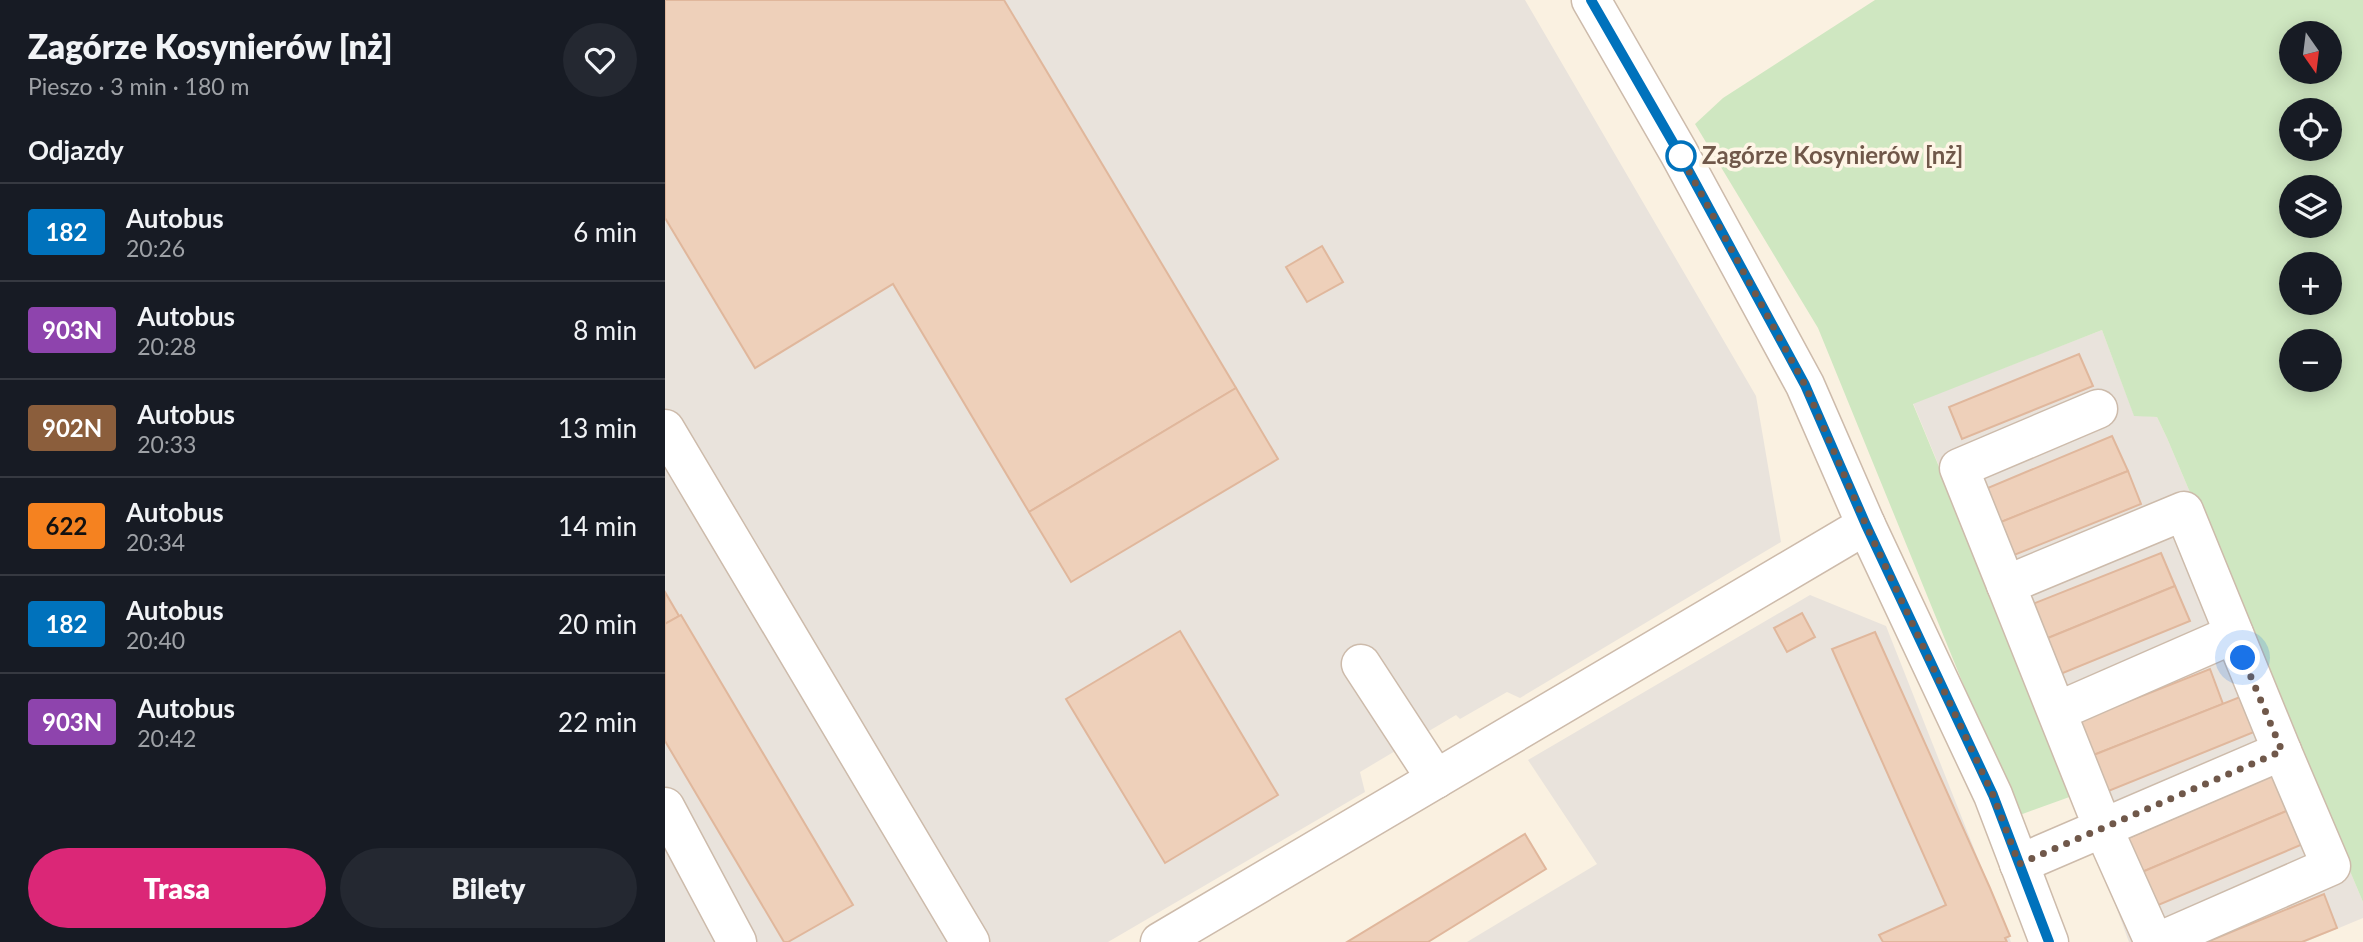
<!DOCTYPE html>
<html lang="pl">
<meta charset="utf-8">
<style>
:root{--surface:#171b24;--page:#242831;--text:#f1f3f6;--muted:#9ea1a6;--line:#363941;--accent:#db2777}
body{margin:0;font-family:Lato,sans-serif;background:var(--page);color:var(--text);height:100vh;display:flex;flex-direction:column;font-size:26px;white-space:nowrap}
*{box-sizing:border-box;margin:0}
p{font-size:23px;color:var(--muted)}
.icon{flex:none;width:38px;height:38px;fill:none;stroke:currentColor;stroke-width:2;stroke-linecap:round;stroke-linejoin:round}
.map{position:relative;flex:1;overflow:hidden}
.side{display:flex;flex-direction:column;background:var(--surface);width:665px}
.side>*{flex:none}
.badge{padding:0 14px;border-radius:5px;font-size:24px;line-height:46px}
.needle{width:46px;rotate:166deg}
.tools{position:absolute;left:1614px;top:21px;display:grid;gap:14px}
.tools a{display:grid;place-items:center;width:63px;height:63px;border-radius:50%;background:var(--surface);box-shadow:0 4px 18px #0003;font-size:35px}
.you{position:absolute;width:35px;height:35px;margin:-18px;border:5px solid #fff;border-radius:50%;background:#1a73e8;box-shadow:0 0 0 10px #1a73e833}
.map>.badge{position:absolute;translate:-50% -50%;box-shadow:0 0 0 4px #fff}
h2{padding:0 28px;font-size:26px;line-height:63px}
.round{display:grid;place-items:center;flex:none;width:74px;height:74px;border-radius:37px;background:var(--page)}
.overview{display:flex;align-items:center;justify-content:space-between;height:119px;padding:0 28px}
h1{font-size:33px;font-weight:800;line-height:52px}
.action{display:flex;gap:14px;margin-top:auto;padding:14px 28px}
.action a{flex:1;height:80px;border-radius:42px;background:var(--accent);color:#fff;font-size:28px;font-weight:800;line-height:80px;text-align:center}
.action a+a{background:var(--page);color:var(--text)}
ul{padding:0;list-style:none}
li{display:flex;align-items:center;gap:21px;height:98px;padding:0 28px;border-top:2px solid var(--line)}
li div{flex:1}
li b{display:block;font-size:26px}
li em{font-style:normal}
li .badge{min-width:77px;font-weight:700;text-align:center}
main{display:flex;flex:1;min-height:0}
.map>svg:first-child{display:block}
.industrial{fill:#e9e3dc}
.green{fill:#cfe7c1;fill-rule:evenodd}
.building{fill:#eed0ba;stroke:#e0b79c;stroke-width:2}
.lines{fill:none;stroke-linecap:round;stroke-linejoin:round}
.minor-casing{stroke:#cdbbab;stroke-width:41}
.minor{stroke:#fff;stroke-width:38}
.line-casing{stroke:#fff;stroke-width:16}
.line{stroke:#0072bc;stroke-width:10}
.walk{stroke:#70584a;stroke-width:7;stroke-dasharray:0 12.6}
.stop-dot{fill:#fff;stroke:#0072bc;stroke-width:3.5}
.labels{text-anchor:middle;stroke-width:7;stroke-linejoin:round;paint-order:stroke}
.stop-label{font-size:24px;font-weight:bold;fill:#70584a;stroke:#fef5e6;text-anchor:start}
</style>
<main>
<section class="side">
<div class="overview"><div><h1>Zagórze Kosynierów [nż]</h1><p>Pieszo · 3 min · 180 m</p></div><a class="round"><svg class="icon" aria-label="heart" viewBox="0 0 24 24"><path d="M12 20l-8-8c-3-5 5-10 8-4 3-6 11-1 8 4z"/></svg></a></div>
<h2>Odjazdy</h2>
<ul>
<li><span class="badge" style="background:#0072bc;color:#fff">182</span><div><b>Autobus</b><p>20:26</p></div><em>6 min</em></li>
<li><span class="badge" style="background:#8e44ad;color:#fff">903N</span><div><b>Autobus</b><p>20:28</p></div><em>8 min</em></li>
<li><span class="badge" style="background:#8b5e3c;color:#fff">902N</span><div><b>Autobus</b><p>20:33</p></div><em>13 min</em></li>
<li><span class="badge" style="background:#f58220;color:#111">622</span><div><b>Autobus</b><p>20:34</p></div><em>14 min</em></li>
<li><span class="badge" style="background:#0072bc;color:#fff">182</span><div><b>Autobus</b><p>20:40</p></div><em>20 min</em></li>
<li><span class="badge" style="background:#8e44ad;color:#fff">903N</span><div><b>Autobus</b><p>20:42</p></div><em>22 min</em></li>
</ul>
<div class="action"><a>Trasa</a><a>Bilety</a></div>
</section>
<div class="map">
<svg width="1698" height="942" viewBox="0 0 1698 942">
<rect width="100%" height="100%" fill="#faf1e1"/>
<!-- industrial -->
<g class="industrial">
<path d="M0,0h860l231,396 25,146 -261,156 -13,-6 -47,27 -4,-4 -44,26 -52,31 5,20 -257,150h-443z"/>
<path d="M1437,330l32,85 23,2 10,21 196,464v16l-58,24h-176l-54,-147 -162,-392z"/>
<path d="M1145,595l76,31 125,316h-544l130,-78 -69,-104z"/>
</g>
<!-- green -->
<path class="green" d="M1210,0h488v902l-196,-464 -10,-21 -23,-1 -32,-86 -189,74 162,391 -58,21 -199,-488 -123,-204 28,-26zM1626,33h38v39h-38zM1626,110h38v39h-38zM1626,187h38v39h-38zM1626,264h38v39h-38zM1626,341h38v39h-38z"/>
<!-- building -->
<g class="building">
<path d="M0,0h339l232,388 -207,124 -136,-228 -138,84 -90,-150z"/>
<path d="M657,246l21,36 -36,20 -21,-35z"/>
<path d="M1414,354l14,32 -131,53 -13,-32z"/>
<path d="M571,388l42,71 -207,123 -42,-70z"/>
<path d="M1447,436l16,35 -132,53 -13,-34z"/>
<path d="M1463,471l13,33 -132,53 -13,-33z"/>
<path d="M1496,553l14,33 -132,54 -13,-35z"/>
<path d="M1510,586l15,35 -132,54 -15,-35z"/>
<path d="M0,592l14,24 -14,8z"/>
<path d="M1137,613l13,24 -28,15 -13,-24z"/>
<path d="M16,615l172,290 -65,37h-4l-119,-201v-117z"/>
<path d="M515,631l98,164 -113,68 -99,-164z"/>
<path d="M1210,632l115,256 20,48 -5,2 2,4h-124l-4,-7 67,-30 -114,-256z"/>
<path d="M1545,669l13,35 -132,52 -15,-34z"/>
<path d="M1575,697l14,35 -148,60 -15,-36z"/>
<path d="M1608,775l16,35 -147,62 -16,-33z"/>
<path d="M1624,810l14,34 -147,62 -14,-34z"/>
<path d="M860,834l21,35 -118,73h-81z"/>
<path d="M1659,894l13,34 -35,14h-95z"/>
</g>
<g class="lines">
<!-- minor casing -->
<g class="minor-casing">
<g id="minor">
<path d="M926,0l88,153 126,232 61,140 127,270 56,147"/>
<path d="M0,429l305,513"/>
<path d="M1341,585l-47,-117 139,-59"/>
<path d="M696,664l75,115"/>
<path d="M1393,711l176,-77"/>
<path d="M0,807l72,135"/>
<path d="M1354,864l263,-113 -98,-240 -178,74 97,243 51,114"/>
<path d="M495,942l706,-417"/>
<path d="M1493,942l173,-76 -49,-115"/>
</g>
</g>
<!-- minor -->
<use href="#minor" class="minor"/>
</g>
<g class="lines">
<!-- line casing -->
<g class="line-casing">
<path id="line" d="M926,0l88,153 126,232 61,140 127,270 56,147"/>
</g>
<!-- line -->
<use href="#line" class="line"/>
<!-- walk -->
<path class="walk" d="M1016,156l-2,-3 126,232 61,140 127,270 26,69 263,-113 -39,-93"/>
</g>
<!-- markers -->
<circle class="stop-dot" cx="1016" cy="156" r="14"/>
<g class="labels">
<!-- stop labels -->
<g class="stop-label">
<text x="1037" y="164">Zagórze Kosynierów [nż]</text>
</g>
</g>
</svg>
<div class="tools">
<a><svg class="needle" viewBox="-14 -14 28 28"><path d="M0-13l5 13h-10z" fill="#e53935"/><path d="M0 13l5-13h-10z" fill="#9ea1a6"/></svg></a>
<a><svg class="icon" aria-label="locate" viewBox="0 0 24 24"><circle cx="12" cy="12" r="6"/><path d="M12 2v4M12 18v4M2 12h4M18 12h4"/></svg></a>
<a><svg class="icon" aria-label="layers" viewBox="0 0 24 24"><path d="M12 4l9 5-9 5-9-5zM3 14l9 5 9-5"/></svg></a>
<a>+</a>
<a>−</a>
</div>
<div class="you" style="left:1578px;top:658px"></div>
</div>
</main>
